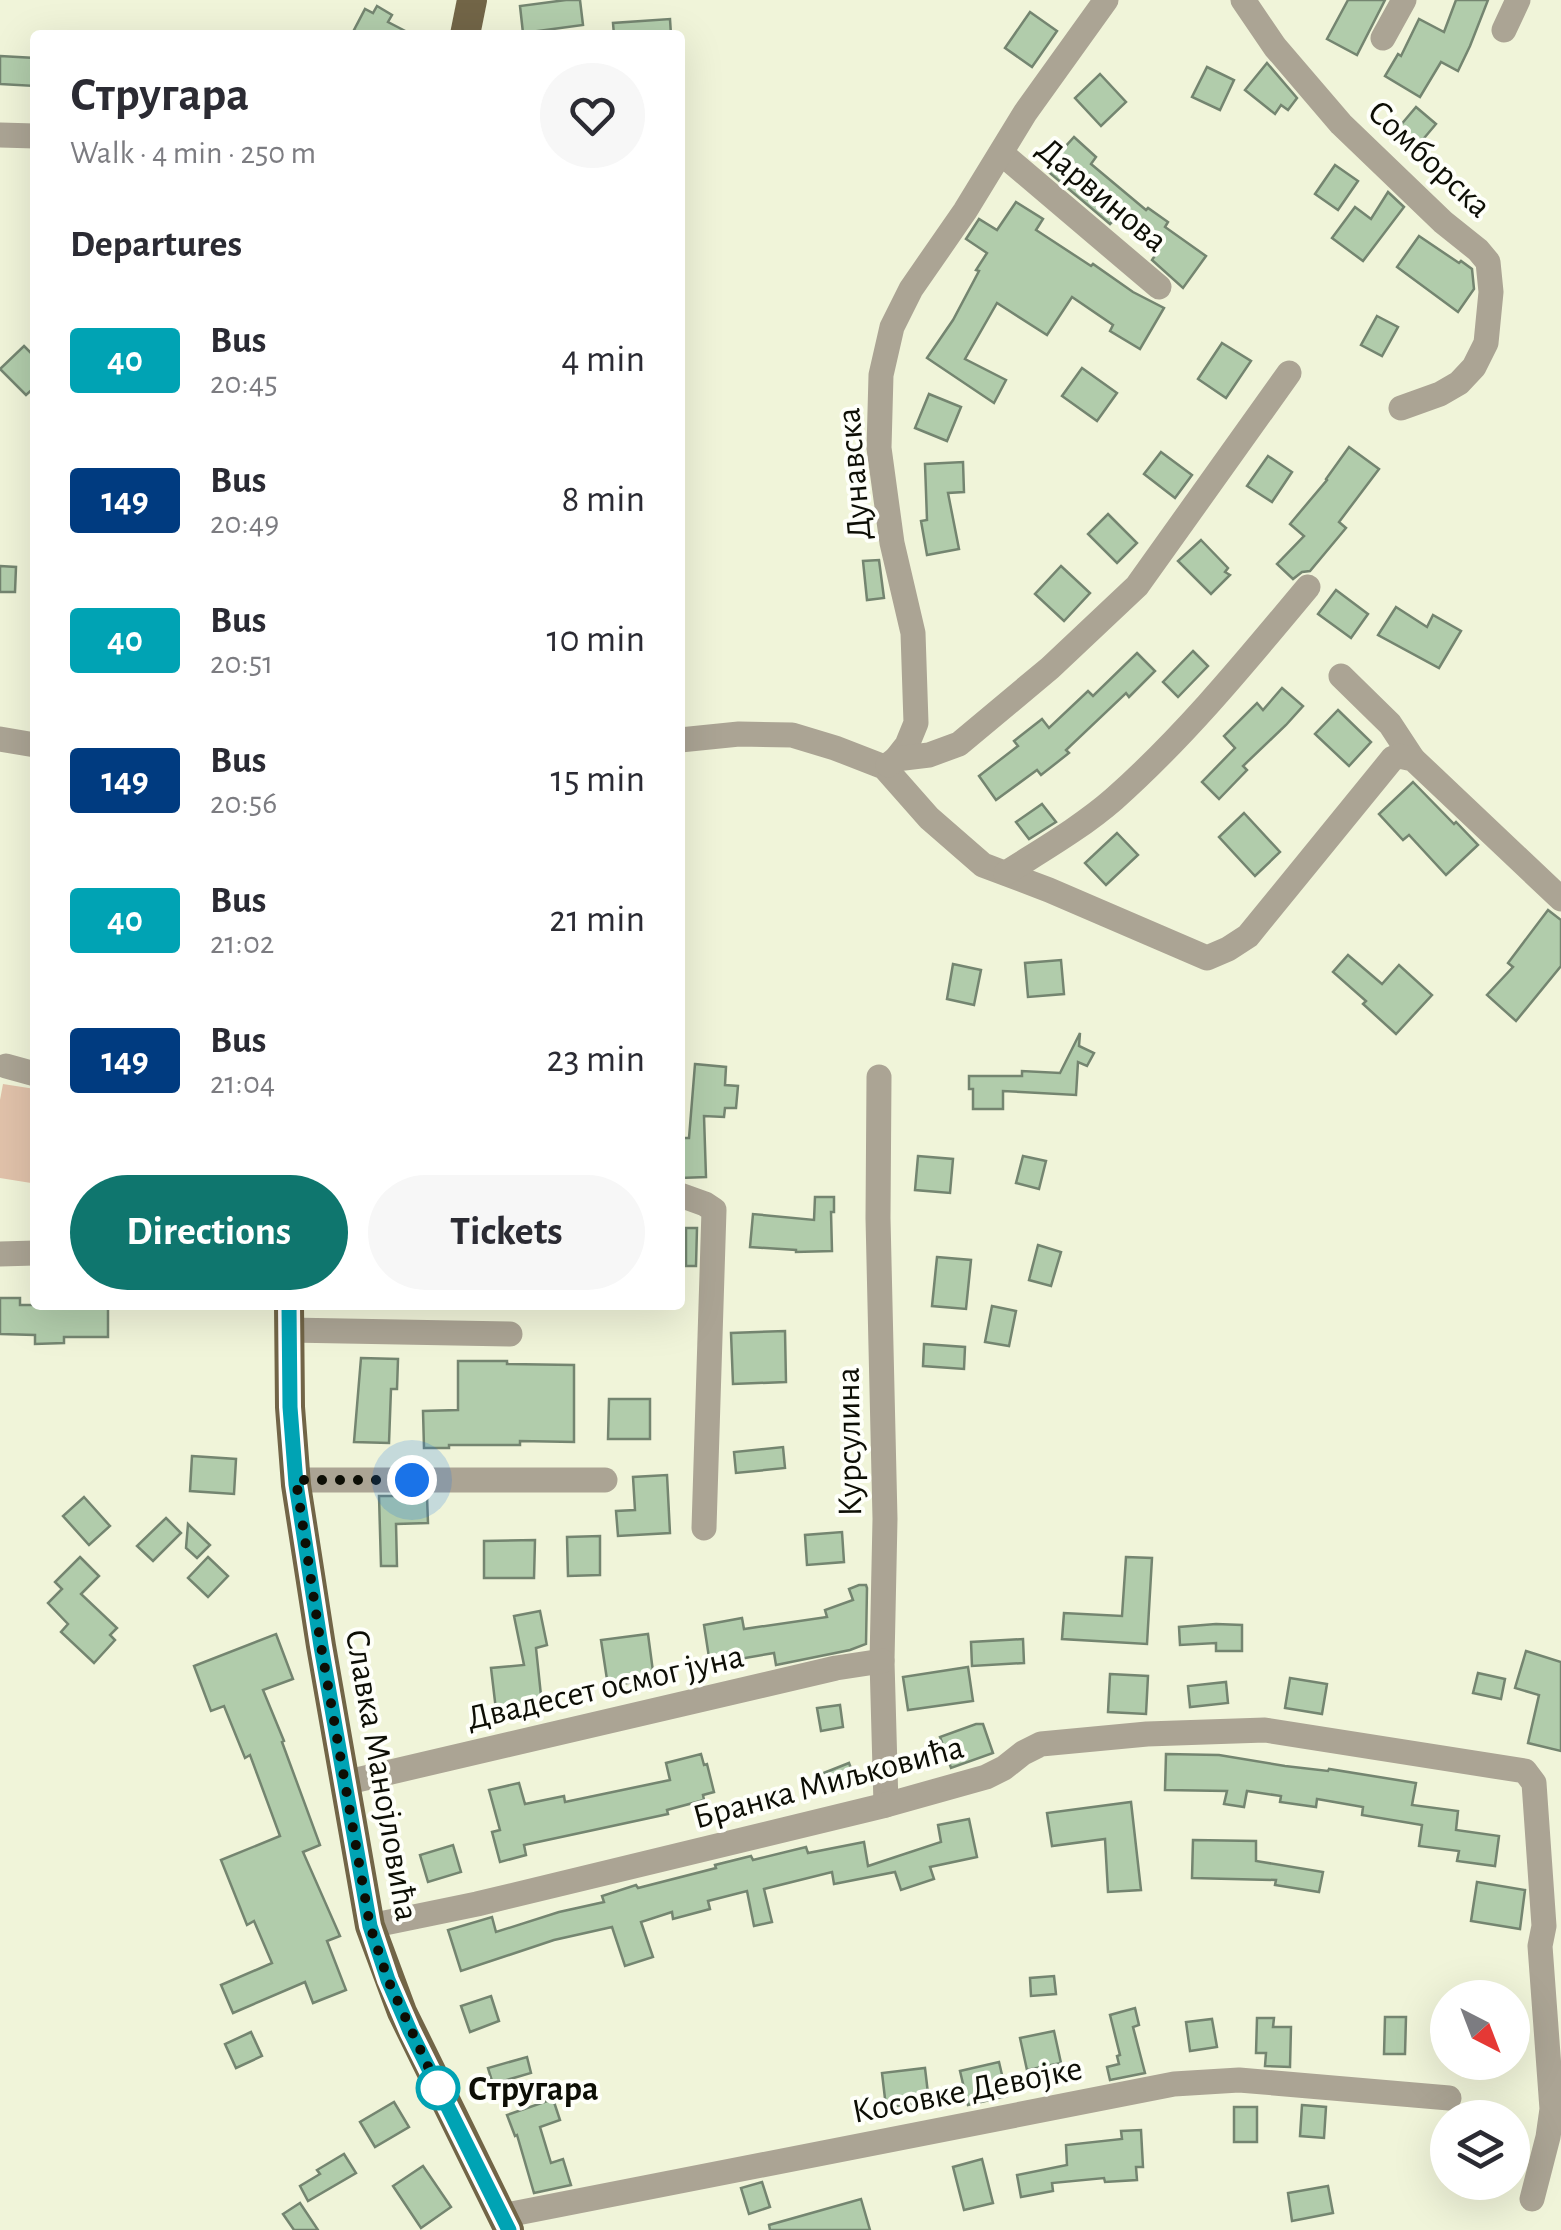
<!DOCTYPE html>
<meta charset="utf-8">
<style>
:root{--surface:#fff;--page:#f7f7f7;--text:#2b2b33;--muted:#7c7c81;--accent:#0f766e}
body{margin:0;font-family:"Alegreya Sans",sans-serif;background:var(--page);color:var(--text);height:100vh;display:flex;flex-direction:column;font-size:38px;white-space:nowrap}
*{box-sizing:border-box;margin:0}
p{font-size:32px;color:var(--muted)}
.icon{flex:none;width:55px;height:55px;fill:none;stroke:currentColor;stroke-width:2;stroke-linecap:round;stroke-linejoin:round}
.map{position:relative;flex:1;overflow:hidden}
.side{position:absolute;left:30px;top:30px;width:655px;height:1280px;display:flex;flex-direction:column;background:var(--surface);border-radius:10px;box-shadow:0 10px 40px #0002}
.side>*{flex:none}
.badge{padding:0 20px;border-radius:8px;font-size:35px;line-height:65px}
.needle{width:65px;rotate:138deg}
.fabs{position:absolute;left:1430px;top:1980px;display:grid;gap:20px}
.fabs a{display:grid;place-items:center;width:100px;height:100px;border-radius:50%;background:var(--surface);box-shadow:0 10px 40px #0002;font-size:50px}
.you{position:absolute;width:50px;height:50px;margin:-25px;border:8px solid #fff;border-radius:50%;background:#1a73e8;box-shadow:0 0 0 15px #1a73e833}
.map>.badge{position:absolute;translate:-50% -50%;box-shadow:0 0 0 5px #fff}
h2{padding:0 40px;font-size:38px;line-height:90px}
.round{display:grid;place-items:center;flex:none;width:105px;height:105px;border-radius:52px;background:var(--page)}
.head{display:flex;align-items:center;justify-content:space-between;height:170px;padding:0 40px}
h1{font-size:48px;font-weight:700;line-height:75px}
.cta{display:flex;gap:20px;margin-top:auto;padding:20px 40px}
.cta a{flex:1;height:115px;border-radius:60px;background:var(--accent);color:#fff;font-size:40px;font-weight:700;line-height:115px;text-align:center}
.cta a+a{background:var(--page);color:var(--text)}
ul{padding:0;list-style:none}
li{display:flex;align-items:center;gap:30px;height:140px;padding:0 40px}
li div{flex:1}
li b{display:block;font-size:38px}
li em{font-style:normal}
li .badge{min-width:110px;font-weight:700;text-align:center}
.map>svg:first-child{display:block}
.green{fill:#e1c2aa}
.building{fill:#b1ccab;stroke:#748570;stroke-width:2.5}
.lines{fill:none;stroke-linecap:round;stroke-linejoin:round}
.minor{stroke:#aba494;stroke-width:25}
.major{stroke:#726547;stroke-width:30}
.line-casing{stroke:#fff;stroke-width:22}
.line{stroke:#00a3b4;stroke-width:15}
.walk{stroke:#0d0e05;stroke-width:10;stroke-dasharray:0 18}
.stop-dot{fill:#fff;stroke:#00a3b4;stroke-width:5}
.labels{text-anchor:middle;stroke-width:8;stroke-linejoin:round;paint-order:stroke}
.street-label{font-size:35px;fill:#0d0e05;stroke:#fefff9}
.stop-label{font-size:35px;font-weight:bold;fill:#0d0e05;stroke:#fefff9;text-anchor:start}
</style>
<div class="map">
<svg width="1561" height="2230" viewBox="0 0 1561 2230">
<rect width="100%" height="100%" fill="#f0f4d9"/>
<!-- green -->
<path class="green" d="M3,1084l32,5v72l-4,22 -31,-5v-78z"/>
<!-- building -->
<g class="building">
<path d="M566,0h14l3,25 -60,8 -3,-27z"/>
<path d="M1348,0h37l-28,55 -30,-16z"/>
<path d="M1456,0h32l-18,46 -12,25 -17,-9 -21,35 -35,-21 13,-22 3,2 18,-37 25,13z"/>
<path d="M377,6l15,9 -4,7 25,13h-49l-10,-5 11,-21 8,4z"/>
<path d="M1030,12l27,19 -25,36 -27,-19z"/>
<path d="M670,19l1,16h-57l-1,-12z"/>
<path d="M0,56l35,2v28l-35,-2z"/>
<path d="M1267,63l30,35 -9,12 -7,-5 -6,9 -30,-24z"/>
<path d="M1207,67l27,13 -14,30 -28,-13z"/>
<path d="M1100,74l26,28 -25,24 -26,-28z"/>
<path d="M1416,107l20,17 -22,26 -20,-17z"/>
<path d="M1074,137l22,20 -5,7 55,46 2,-2 20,14 -3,5 41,29 -23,32 -31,-28 6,-9 -44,-31 -4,4 -65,-55z"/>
<path d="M1335,165l23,16 -20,29 -23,-16z"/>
<path d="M1388,192l16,15 -41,54 -31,-23 23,-31 16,12z"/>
<path d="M1016,202l27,17 -7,11 55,36 2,-2 40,28 31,16 -24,41 -30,-18 3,-6 -41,-28 -25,38 -50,-32 -32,56 41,21 -12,23 -67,-45 26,-38 26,-49 -3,-1 11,-17 -21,-14 13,-20 18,11z"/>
<path d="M1419,236l40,27 2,-2 11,8 2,20 -16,23 -61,-45z"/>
<path d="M1377,316l21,11 -16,29 -21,-11z"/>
<path d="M1222,343l29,18 -25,37 -28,-19z"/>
<path d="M24,346l11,11v30l-9,8 -26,-26z"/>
<path d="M1082,368l35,25 -20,28 -35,-25z"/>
<path d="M929,394l32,13 -14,34 -32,-13z"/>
<path d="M1349,447l30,22 -40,53 7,6 -36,43 -8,1 -9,7 -16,-15 27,-28 -14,-12 37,-44 -1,-1z"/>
<path d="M1161,452l31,23 -17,23 -31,-24z"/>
<path d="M1268,456l24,16 -20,30 -25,-16z"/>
<path d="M963,462l1,30 -16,1 11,56 -32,6 -6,-34 6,-1 -2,-56z"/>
<path d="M1108,514l29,29 -20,20 -29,-29z"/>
<path d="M1201,540l27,28 -3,4 5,3 -19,19 -33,-33z"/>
<path d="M879,560l5,38 -17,2 -4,-39z"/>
<path d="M0,566l16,1 -1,25h-15z"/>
<path d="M1061,566l29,27 -26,28 -29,-27z"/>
<path d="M1336,590l32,24 -17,24 -33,-24z"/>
<path d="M1396,607l31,20 6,-12 28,16 -22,37 -61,-33z"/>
<path d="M1193,651l15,15 -30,31 -15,-15z"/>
<path d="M1137,653l18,18 -26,26 -3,-4 -60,57 3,3 -28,22 -4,-5 -41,30 -17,-24 39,-30 -4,-5 28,-22 7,9 39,-37 5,5z"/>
<path d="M1282,688l21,18 -17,19 -43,41 4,4 -28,29 -17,-17 33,-34 -11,-12 33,-33 6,7z"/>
<path d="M1338,710l33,32 -22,24 -34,-32z"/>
<path d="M1413,782l41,42 2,-2 22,23 -32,30 -37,-40 -6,5 -24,-26z"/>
<path d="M1042,804l14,18 -27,17 -13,-17z"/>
<path d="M1244,813l36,39 -25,24 -36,-39z"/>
<path d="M1117,833l21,22 -32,30 -21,-22z"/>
<path d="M1548,910l13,10v46l-45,55 -29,-26 26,-28 -5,-4z"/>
<path d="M1348,955l34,29 17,-19 33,30 -36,39 -33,-30 3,-3 -33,-29z"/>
<path d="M1061,960l3,34 -36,3 -3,-34z"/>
<path d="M953,964l28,6 -7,35 -27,-6z"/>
<path d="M1080,1033l-1,13 15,7 -7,13 -9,-4 -2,33 -73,-4v18h-30v-20h-4v-13h53v-5l38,2z"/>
<path d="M695,1064l31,3 -1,18 13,1 -2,22h-11l-1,9 -20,-1 2,61 -26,1v-40h9z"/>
<path d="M918,1156l35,3 -3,34 -35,-3z"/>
<path d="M1023,1156l23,5 -7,28 -23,-6z"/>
<path d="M815,1197h19v15h-3l1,39 -36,1v-2l-46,-3 3,-33 61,6z"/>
<path d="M686,1228h11l-1,38h-10z"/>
<path d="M1038,1245l23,7 -10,34 -22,-6z"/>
<path d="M937,1257l34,3 -5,49 -34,-3z"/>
<path d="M0,1298h20v7h88v32h-44v6l-29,1v-9l-35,-1z"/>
<path d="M992,1306l24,5 -7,35 -24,-4z"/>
<path d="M785,1331l1,51 -53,2 -2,-51z"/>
<path d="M924,1344l41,3 -1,22 -41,-3z"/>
<path d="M361,1358l37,1 -1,30h-6l-2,54 -35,-1z"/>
<path d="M458,1361h49v3l67,1v77l-54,-1v4h-71v3h-25l-1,-37 35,-1z"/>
<path d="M609,1399h41v40h-42z"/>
<path d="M783,1447l2,21 -49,5 -2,-21z"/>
<path d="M192,1456l44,3 -2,35 -44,-3z"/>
<path d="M667,1475l3,58 -52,3 -2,-25 19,-1 -2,-33z"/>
<path d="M379,1496h48l1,27 -32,1 1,42h-16z"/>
<path d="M84,1497l26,29 -21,19 -26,-29z"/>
<path d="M166,1518l15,15 -28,28 -16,-15z"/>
<path d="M188,1524l22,21 -13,13 -11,-10z"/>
<path d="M842,1532l2,30 -37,3 -2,-30z"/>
<path d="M600,1536v39l-32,1 -1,-39z"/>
<path d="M535,1540l-1,38h-50v-37z"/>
<path d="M80,1557l19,19 -18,18 36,34 -7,7 5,5 -21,23 -33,-31 7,-8 -20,-21 14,-14 -7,-7z"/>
<path d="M208,1557l20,19 -20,21 -20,-19z"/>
<path d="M1126,1557l26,1 -5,86 -85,-5 2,-26 58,3z"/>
<path d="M859,1585h7l1,3 -1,56 -16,6 -74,15 -2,-12 -64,11 -6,-39 38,-7 2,11 83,-12 -2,-7 28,-10 -4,-11z"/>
<path d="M540,1611l7,34 -11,3 6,57 -46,5 -5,-42 33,-3 -10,-49z"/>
<path d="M1216,1624l26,1v26h-26v-8l-36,2 -1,-18z"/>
<path d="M276,1634l17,45 -30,11 21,51 -2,1 38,103 -17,7 37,84 -13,5 19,49 -33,13 -8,-21 -72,31 -12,-28 51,-22 -18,-42 -7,4 -26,-65 59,-24 -30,-81 -5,3 -21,-52 -13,5 -17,-45z"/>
<path d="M648,1634l6,45 -46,7 -7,-46z"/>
<path d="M1023,1639l1,24 -52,3 -1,-24z"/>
<path d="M1526,1651l35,11v89l-33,-8 11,-48 -24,-7z"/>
<path d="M968,1667l5,34 -65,9 -5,-33z"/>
<path d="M1478,1673l27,6 -4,20 -28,-6z"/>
<path d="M1110,1674l38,2 -2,38 -38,-2z"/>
<path d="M1290,1678l37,6 -5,30 -37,-6z"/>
<path d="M1226,1682l2,21 -38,4 -2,-21z"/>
<path d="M840,1705l3,22 -22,4 -4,-23z"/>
<path d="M976,1724h7l10,29 -42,15 -11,-31z"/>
<path d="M701,1754l3,11 3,-1 7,28 -11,3 1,5 -37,10 1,4 -144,31 2,10 -26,7 -8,-30 8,-2 -11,-40 30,-7 6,21 39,-8 1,6 105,-22 -4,-17z"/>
<path d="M1166,1754l53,1 66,11 43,5 1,-2 87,14 -4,22 46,6 -2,19 43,6 -4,30 -38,-5 2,-10 -40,-5 3,-21 -60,-10 1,-8 -46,-8 -1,8 -36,-5 1,-6 -34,-5 -3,16 -20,-3 3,-13 -62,-1z"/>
<path d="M849,1763l6,16 -32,14 -7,-17z"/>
<path d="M1131,1802l10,88 -33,2 -3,-53 -53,7 -5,-33z"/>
<path d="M969,1819l8,38 -47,10 4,12 -33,11 -6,-18 -61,12 -2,-12 -68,17 8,33 -18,4 -7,-35 -39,10 2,8 -37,10 -1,-7 -31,10 12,35 -28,9 -13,-39 -58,13 -93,31 -13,-41 44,-13 4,15 63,-20 45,-10 -2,-6 34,-11 2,3 78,-20 -1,-3 36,-9 2,4 53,-13 2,6 56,-11 4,24 73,-24 -3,-17z"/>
<path d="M1193,1840l63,1v20l67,11 -4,20 -44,-7 1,-5 -84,-2z"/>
<path d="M453,1845l8,27 -33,10 -8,-27z"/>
<path d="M1477,1882l48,8 -5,39 -49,-8z"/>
<path d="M1054,1976l2,18 -25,2 -1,-18z"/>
<path d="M491,1996l8,25 -29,11 -9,-26z"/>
<path d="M1135,2008l4,17 -6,2 12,46 -35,7 -3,-13 12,-3 -2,-8 3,-1 -10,-40z"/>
<path d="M1385,2017h21l-1,37h-21z"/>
<path d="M1257,2018h17l-1,9h18l-1,40 -25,-1 1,-13h-10z"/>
<path d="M1212,2019l5,28 -27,4 -4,-29z"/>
<path d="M1054,2031l7,32 -34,7 -7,-32z"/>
<path d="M251,2032l11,24 -26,12 -11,-24z"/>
<path d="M527,2057l4,16 -38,11 -5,-16z"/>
<path d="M999,2062l8,34 -39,9 -8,-34z"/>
<path d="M925,2068l4,34 -43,5 -4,-34z"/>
<path d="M553,2099l7,21 -20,7 11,36 12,-4 8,26 -37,8 -17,-58 -2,1 -8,-21z"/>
<path d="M394,2102l15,25 -34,20 -15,-25z"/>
<path d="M1302,2105l24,2 -2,31 -24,-2z"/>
<rect x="1234" y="2107" width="23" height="35"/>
<path d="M1141,2130l2,37h-7l1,13 -32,2 -1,-4 -52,5 1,8 -32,6 -4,-22 50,-10 -1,-20 56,-6 -1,-8z"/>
<path d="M344,2154l12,19 -48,28 -8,-15 20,-12 -3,-4z"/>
<path d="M982,2159l11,44 -29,7 -11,-43z"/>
<path d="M423,2166l28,41 -30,21 -28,-42z"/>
<path d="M762,2182l8,25 -21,7 -8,-26z"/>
<path d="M1328,2186l5,27 -41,8 -4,-28z"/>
<path d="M861,2199l9,31h-100l-1,-5z"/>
<path d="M300,2203l18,27h-24l-11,-16z"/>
</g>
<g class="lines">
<!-- minor -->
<g class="minor">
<path d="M1243,0l32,47 66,77 102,98 35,28 10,12 3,30 -5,51 -12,24 -15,16 -19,11 -39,14"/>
<path d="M1504,30l14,-30"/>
<path d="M1383,38l21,-38"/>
<path d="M0,135l35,1"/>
<path d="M1001,153l158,134"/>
<path d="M1341,676l49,48 23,35"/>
<path d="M0,739l35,6"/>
<path d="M680,740l59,-6 53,1 43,13 49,19 45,51 54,47 66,25 158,68 21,-9 20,-13 145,-178 6,-2 14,3 148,140"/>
<path d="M896,759l11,-14 9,-22 -3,-90 -21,-90 -13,-95 2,-73 11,-48 19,-38 54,-78 60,-98 81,-113"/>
<path d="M888,765l8,-6 33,-4 30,-11 91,-76 87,-82 152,-213"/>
<path d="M1006,873c36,-23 76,-46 108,-74 72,-64 133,-139 194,-212"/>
<path d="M6,1066l29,8"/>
<path d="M879,1077l-1,141 7,301 -3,142 4,144"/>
<path d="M680,1195l25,9 9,6 -10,318"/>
<path d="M0,1254l35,-1"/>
<path d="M289,1330l221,4"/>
<path d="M296,1480h309"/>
<path d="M344,1783l492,-115 46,-7"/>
<path d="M370,1926l107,-22 409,-99 100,-28 18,-9 19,-15 18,-9 106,-10 118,-4 260,41 9,12 10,143 -4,20 12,163 -4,28 -16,62"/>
<path d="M502,2216l672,-132 65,-4 210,18"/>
</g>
<!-- major -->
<g class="major">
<path d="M465,35l7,-35"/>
<path d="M289,1305l1,102 6,78 25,161 49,280 32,86 107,218"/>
</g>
</g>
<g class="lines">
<!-- line casing -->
<g class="line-casing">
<path id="line" d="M289,1305l1,102 6,77 25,162 49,280 18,54 22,51 99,199"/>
</g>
<!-- line -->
<use href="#line" class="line"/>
<!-- walk -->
<path class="walk" d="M412,1480h-116l25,166 49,280 18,54 50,108"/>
</g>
<!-- markers -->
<circle class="stop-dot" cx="438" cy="2088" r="20"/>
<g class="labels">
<!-- street labels -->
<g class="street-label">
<text transform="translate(1430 158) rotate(43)" y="12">Сомборска</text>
<text transform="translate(1103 194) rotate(40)" y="12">Дарвинова</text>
<text transform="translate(853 474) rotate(-95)" y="12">Дунавска</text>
<text transform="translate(848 1442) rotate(-91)" y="12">Курсулина</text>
<text transform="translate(605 1686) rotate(-13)" y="12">Двадесет осмог јуна</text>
<text transform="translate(383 1775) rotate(80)" y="12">Славка Манојловића</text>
<text transform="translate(828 1781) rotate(-15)" y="12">Бранка Миљковића</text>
<text transform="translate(967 2089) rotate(-11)" y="12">Косовке Девојке</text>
</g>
<!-- stop labels -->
<g class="stop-label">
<text x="468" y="2100">Стругара</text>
</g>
</g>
</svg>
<div class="fabs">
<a><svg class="needle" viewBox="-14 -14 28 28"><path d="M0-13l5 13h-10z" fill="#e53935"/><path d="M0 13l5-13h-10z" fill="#7c7c81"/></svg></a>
<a><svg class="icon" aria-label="layers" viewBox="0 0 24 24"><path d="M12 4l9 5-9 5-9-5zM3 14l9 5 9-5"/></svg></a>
</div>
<div class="you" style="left:412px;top:1480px"></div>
<section class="side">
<div class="head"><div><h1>Стругара</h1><p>Walk · 4 min · 250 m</p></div><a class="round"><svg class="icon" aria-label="heart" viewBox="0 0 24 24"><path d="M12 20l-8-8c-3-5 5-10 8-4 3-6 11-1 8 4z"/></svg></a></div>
<h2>Departures</h2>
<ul>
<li><span class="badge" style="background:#00a3b4;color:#fff">40</span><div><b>Bus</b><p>20:45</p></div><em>4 min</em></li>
<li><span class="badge" style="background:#003b80;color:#fff">149</span><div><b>Bus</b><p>20:49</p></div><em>8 min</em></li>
<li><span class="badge" style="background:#00a3b4;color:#fff">40</span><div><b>Bus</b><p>20:51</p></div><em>10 min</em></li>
<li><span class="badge" style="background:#003b80;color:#fff">149</span><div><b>Bus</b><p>20:56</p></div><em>15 min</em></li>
<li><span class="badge" style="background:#00a3b4;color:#fff">40</span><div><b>Bus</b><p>21:02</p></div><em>21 min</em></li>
<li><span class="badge" style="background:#003b80;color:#fff">149</span><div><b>Bus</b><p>21:04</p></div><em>23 min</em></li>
</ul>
<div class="cta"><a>Directions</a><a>Tickets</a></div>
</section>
</div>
